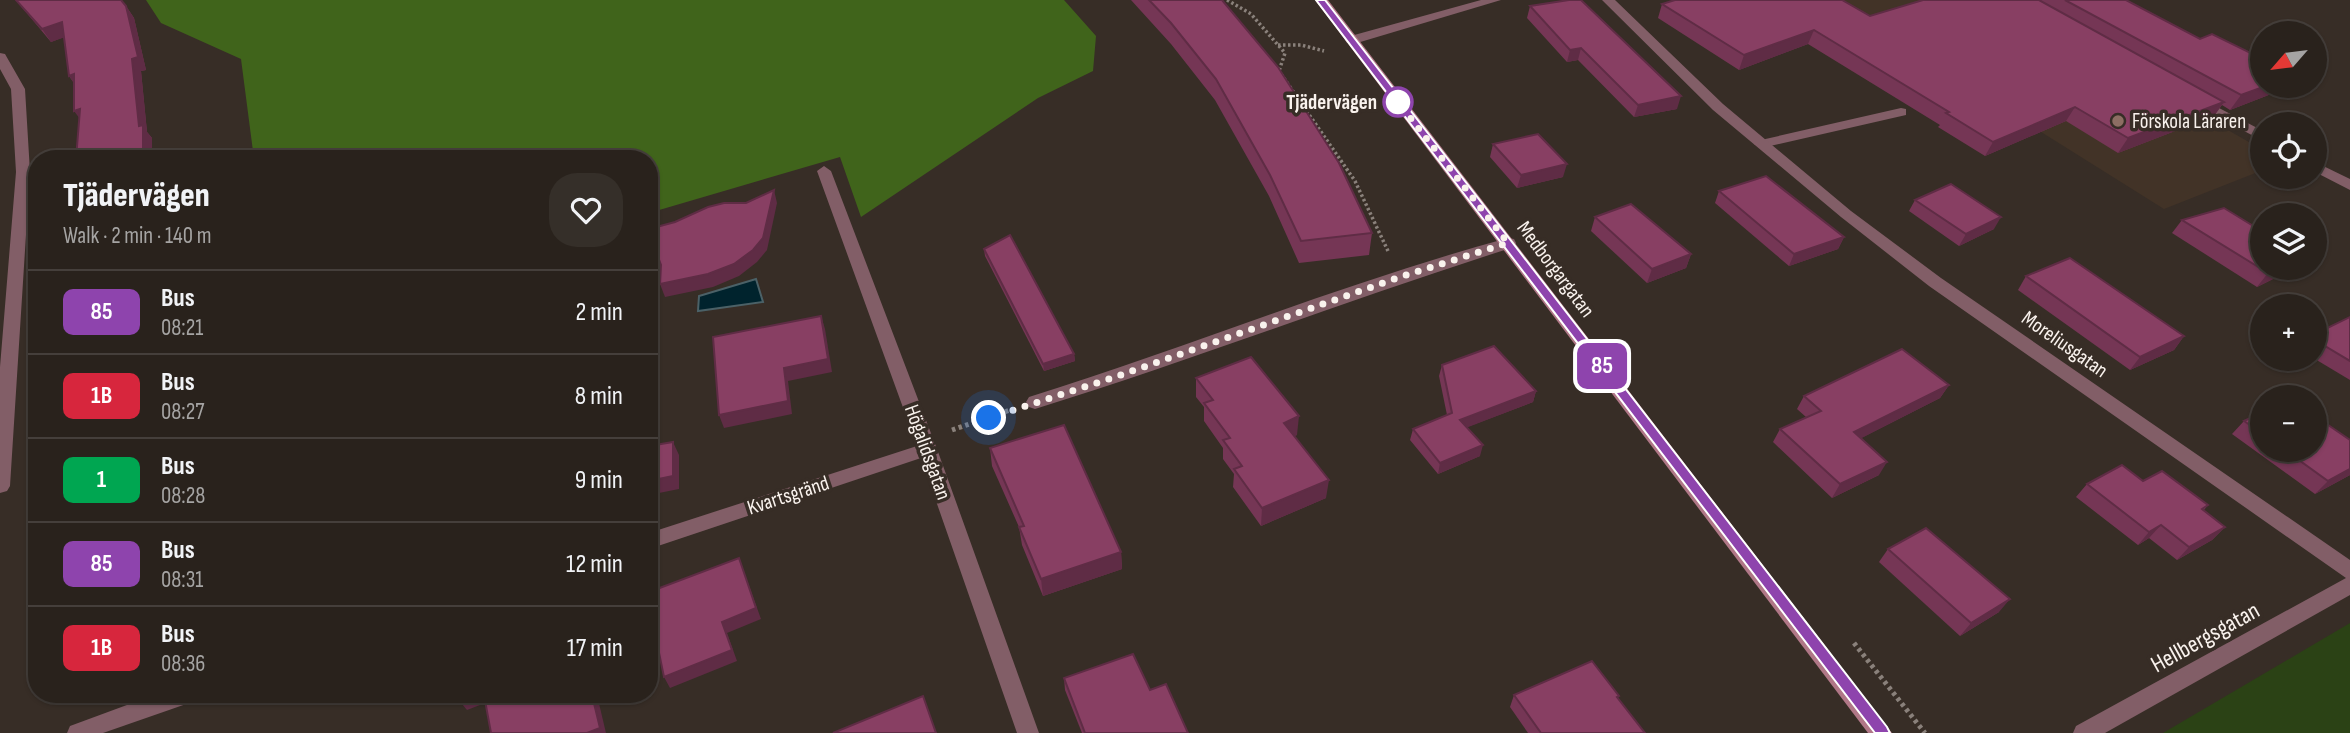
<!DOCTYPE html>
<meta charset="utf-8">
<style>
:root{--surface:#29221c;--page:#352f29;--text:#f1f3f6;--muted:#a5a4a3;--line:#453f3b}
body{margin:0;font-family:"Sofia Sans Condensed",sans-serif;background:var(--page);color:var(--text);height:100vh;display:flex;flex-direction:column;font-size:26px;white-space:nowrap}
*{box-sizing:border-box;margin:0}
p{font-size:23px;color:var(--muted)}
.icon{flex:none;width:38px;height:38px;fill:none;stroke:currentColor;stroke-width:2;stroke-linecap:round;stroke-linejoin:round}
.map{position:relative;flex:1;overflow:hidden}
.sheet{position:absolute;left:28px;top:150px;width:630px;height:553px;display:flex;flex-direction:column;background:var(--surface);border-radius:28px;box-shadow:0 2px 5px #0004,0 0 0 2px var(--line)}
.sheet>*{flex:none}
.badge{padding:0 14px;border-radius:10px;font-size:24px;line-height:46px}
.needle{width:46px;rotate:242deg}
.controls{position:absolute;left:2250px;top:21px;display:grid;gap:14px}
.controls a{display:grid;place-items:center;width:77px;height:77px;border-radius:50%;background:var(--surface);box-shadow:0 2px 5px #0004,0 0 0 2px var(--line);font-size:35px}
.you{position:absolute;width:35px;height:35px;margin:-18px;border:5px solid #fff;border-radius:50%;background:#1a73e8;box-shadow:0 0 0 10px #1a73e833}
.map>.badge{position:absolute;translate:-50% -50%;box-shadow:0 0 0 4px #fff}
.round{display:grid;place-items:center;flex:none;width:74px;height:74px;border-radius:28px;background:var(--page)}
.summary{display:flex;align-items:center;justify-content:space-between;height:119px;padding:0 35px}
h1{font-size:33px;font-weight:800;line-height:52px}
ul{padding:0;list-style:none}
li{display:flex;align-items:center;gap:21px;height:84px;padding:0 35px;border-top:2px solid var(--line)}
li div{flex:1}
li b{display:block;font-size:26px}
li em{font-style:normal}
li .badge{min-width:77px;font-weight:700;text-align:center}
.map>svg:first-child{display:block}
.built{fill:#423327}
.green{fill:#2b4215}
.forest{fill:#40641b}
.water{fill:#00232d;stroke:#4b6167;stroke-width:2}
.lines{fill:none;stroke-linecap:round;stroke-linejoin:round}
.path-far1{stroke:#8a817b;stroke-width:3.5;stroke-dasharray:2.5 2.5;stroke-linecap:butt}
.path{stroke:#8a817b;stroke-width:5;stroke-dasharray:3.5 3.5;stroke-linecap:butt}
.lane{fill:#825e67;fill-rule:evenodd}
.street{fill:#825e67;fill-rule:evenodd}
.secondary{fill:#b07787;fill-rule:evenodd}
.wall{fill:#753655}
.shaded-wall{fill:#5f2c45}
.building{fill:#883f63;stroke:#5f2c45;stroke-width:2}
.line{fill:#8e44ad;stroke:#fff;stroke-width:2}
.walk{stroke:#f9f2ed;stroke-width:7;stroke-dasharray:0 12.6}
.stop-dot{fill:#fff;stroke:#8e44ad;stroke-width:3.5}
.education-dot{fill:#8d6e63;stroke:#372d26;stroke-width:2.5}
.labels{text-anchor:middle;stroke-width:7;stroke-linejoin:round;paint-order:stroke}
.stop-label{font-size:21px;font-weight:bold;fill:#f9f2ed;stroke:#372d26;text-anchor:end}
.poi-label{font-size:21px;fill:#f9f2ed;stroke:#372d26;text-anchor:start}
.street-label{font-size:21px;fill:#f9f2ed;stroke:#372d26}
.near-street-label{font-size:24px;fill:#f9f2ed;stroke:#372d26}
</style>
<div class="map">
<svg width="2350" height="733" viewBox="0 0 2350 733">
<rect width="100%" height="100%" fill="#372d26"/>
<!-- built -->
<path class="built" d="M1831,0h168l264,150v20l-99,39z"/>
<!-- green -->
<path class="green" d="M2350,623v110h-187z"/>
<!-- forest -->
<path class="forest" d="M146,0h918l32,36 -3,35 -55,27 -177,119 -21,-60 -191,56v-54h-395l-13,-100 -80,-36z"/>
<!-- water -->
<path class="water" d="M756,279l7,23 -65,9 1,-15z"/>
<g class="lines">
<!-- path-far1 -->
<g class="path-far1">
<path d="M1227,0l24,14 34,39 -6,18"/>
<path d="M1278,45h23l23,6"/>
<path d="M1281,74l74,107 33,70"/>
</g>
<!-- path -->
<g class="path">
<path d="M952,430l58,-20"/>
<path d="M1854,643l71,90"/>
</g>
<!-- lane -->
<g class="lane">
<path d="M1901,108l5,1v6l-145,33 -7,-4 7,-4z"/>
<path d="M1508,238l6,1 2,4 -2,4c-161,51 -318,112 -479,162l-6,-2 -3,-5 3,-5c160,-50 317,-115 479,-159z"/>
</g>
<!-- street -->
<g class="street">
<path d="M1481,0h20l-144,43h-10l-2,-3 2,-3z"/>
<path d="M1602,0h13l108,104 128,107 90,67 409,282v35l-245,138h-32l3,-7 270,-148 -417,-292 -88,-69 -128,-107z"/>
<path d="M0,53l5,1 20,35 5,83 -20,314 -3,5 -7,2v-126l16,-195 -5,-83 -11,-20z"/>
<path d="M2198,97l65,34v10l-70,-37v-6z"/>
<path d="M2315,162l35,17v11l-35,-18z"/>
<path d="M824,166l7,5 106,278 102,284h-22l-96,-275 -272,91v-16l268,-87 -100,-275z"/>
<path d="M154,695h41l-3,7 -89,31h-36l3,-7z"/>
</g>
<!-- secondary -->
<path class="secondary" d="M1315,0h13l564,733h-24z"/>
</g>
<!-- wall -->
<g class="wall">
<path d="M16,0l110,6 8,12 12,52 -5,1 6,61 5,6v21h-76l4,-41 -6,-35 -5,-7 -5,-39 -13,5z"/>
<path d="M1131,0h91l150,233 -3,22 -70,8 -30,-67 -54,-96 -44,-56z"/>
<path d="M1923,0h203l158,89 -54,21 -8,-5 -8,11 -96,37 -52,-32 -81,35 -47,-29 2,-2 -132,-81 -69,26 -81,-52 4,-14 208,12z"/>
<path d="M1530,6l147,103 -43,8 -56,-57 -11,2 -40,-44z"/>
<path d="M1493,144l70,33 -46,11 -27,-31z"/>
<path d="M1719,191l125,46 -6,12 -49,17 -74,-63z"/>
<path d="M1915,200l79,29 -35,17 -50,-35z"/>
<path d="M1595,217l96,37 -5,14 -39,15 -56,-52z"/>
<path d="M2182,220l111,49 -36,18 -85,-54z"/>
<path d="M984,249l90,105 1,7 -31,10 -59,-115z"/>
<path d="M2026,276l158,60 -10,14 -44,20 -112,-80z"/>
<path d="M2350,317v63l-35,-21v-25z"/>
<path d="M1442,365l94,26 -3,11 -66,25 13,29 -42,18 -28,-34 3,-11 34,-14 -8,-39z"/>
<path d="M1196,378l101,57 -3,1 32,62 -65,28 -28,-39 1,-13 -11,-15v-11l-19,-27v-14l-8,-10z"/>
<path d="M1949,385l-9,13 -79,40 18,37 -47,23 -59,-56 7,-13 26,-12 -9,-8 7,-13z"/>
<path d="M2263,412v38h52l35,-10v35l-35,19 -83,-60 12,-13z"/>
<path d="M990,448l131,104 1,17 -79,27 -21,-51 -3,-18 -27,-61z"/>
<path d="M2143,481l65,24 -4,5 21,17 -13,13 -35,20 -28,-22 -11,7 -62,-48 11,-13z"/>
<path d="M1888,549l111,63 -39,24 -81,-74z"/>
<path d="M1064,678l86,12 38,43h-106l-17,-43z"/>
<path d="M1514,695l104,3 27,35h-117l-18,-26z"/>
</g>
<!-- shaded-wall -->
<g class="shaded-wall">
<path d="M126,6l8,12 12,52 -5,1 6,61 5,6v21h-9z"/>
<path d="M62,22l9,13 -20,7 -9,-13z"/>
<path d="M1814,30l-6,14 -69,26 5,-15z"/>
<path d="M1581,48l-3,12 -11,2 3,-12z"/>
<path d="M74,74l4,15 -9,-13z"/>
<path d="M2266,86h21l-3,3 -54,21 11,-15z"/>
<path d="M1681,96l-4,13 -43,8 4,-12z"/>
<path d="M2224,102l-10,14 -96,37 10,-15z"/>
<path d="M2075,107l-9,14 -81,35 8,-14z"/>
<path d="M80,109l3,14 -9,-12z"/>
<path d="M1567,164l-4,13 -46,11 4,-13z"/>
<path d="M774,190l3,13 -10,47 -10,12 -18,14 -26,11 -48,10 -5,-13z"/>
<path d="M2001,217l-7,12 -35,17 7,-12z"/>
<path d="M1844,237l-6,12 -49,17 5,-12z"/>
<path d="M1691,254l-5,14 -39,15 5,-14z"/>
<path d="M2280,268h14l-1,1 -36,18 11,-14z"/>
<path d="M821,316l4,13 7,43 -44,9 4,33 -68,14 -5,-13 65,-47z"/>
<path d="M2184,336l-10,14 -44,20 10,-13z"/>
<path d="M1074,354l1,7 -31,10 -1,-7z"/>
<path d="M1949,385l-9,13 -94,48 8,-14z"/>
<path d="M1536,391l-3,11 -75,29 2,-11z"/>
<path d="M1299,416l-2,19 -15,6 2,-18z"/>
<path d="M673,442l6,13v34l-30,6v-14z"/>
<path d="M1483,445l-3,11 -42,18 2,-11z"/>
<path d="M1887,462l-8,13 -47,23 8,-14z"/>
<path d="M2350,469v6l-35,19 13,-13z"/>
<path d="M1329,480l-3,18 -65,28 1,-18z"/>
<path d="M2161,525l-12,13 -11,7 11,-13z"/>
<path d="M2225,527l-13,13 -35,20 12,-13z"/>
<path d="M1121,552l1,17 -79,27 -2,-17z"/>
<path d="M739,558l22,61 -34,14 10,28 -67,27 -6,-11 58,-55z"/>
<path d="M2010,599l-11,13 -39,24 11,-13z"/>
<path d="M657,643l6,12 -14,5v-14z"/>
<path d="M466,695h22l5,5 -26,10 -10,-12z"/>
<path d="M592,695h5l9,38h-19z"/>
</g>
<!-- building -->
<g class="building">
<path d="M16,0h105l5,6 12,51 -6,2 7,67 4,-1v34h-67l4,-50 -6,2v-37l-5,2 -7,-54 -20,7z"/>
<path d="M1149,0h73l56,67 61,96 33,70 -71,8 -31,-66 -54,-96 -45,-56z"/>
<path d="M1569,0h12l100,96 -43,9 -57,-57 -11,2 -40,-44z"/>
<path d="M1675,0h167l28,16 53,-16h116l185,102 -96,36 -53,-31 -82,35 -47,-29 3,-1 -135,-82 -70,25 -82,-51z"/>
<path d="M2065,0h61l74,39 12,-5 51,25v27h3l-25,9z"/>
<path d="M1538,134l29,30 -46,11 -28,-31z"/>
<path d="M1766,176l78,61 -50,17 -75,-63z"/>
<path d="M1951,184l50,33 -35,17 -51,-34z"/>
<path d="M774,190l-11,48 -10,12 -19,14 -26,10 -48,10 1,-19 -12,-32v-4l26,-7 33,-15 16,-4h22z"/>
<path d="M1631,204l60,50 -39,15 -57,-52z"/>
<path d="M2224,208l39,24v36h17l-12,5 -86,-53z"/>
<path d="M1010,235l64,119 -31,10 -59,-115z"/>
<path d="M2070,258l114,78 -44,21 -114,-81z"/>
<path d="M821,316l7,43 -44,9 4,33 -69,14 -6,-78z"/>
<path d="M2350,317v44l-35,-21v-6z"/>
<path d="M1494,346l42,45 -76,29 23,25 -43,18 -27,-34 39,-16 -10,-48z"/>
<path d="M1902,349l47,36 -95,47 33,30 -47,22 -60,-55 41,-18 -17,-15z"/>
<path d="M1251,357l48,59 -15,7 45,57 -67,28 -28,-39 8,-3 -19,-26 7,-2 -26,-35 9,-3 -17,-22z"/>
<path d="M2263,412v22l-19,-13z"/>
<path d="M2315,416l35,24v29l-22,12 -43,-31h30z"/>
<path d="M1064,425l57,127 -80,27 -22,-52 5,-1 -34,-78z"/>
<path d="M673,442v34l-24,5v-35z"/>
<path d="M2122,465l21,16 19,-10 46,34 -6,4 23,18 -36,20 -28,-22 -12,7 -62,-48z"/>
<path d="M1926,528l84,71 -39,24 -83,-74z"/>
<path d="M739,558l17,50 -34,14 10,28 -68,27 -7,-34 -8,3v-54z"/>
<path d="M1133,654l17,36 16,-6 22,49h-103l-21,-55z"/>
<path d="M1592,661l27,35 -2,1 28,36h-104l-27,-38z"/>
<path d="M484,695h108l8,33 -13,5h-96z"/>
<path d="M923,696l13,37h-103z"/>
</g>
<!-- line -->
<path class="line" d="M1316,0h9l562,727 3,6h-15z"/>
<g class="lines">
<!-- walk -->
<path class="walk" d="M989,418l129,-42 285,-100 105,-33 -110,-141"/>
</g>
<!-- markers -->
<circle class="stop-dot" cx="1398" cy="102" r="14"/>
<circle class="education-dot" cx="2118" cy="121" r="7"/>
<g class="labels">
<!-- stop labels -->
<g class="stop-label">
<text x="1377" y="109">Tjädervägen</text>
</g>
<!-- poi labels -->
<g class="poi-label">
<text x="2132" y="128">Förskola Läraren</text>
</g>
<!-- street labels -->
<g class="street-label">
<text transform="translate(1556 269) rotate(53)" y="7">Medborgargatan</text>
<text transform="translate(2065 344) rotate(35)" y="7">Moreliusgatan</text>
<text transform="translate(928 452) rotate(70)" y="7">Högalidsgatan</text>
<text transform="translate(788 495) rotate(-18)" y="7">Kvartsgränd</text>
</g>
<!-- near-street labels -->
<g class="near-street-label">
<text transform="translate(2205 637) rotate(-29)" y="8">Hellbergsgatan</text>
</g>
</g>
</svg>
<div class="controls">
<a><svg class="needle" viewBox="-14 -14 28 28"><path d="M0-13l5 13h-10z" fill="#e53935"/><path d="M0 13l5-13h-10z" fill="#a5a4a3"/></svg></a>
<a><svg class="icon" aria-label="locate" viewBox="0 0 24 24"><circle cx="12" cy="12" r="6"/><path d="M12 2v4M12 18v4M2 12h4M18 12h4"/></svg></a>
<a><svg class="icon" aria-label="layers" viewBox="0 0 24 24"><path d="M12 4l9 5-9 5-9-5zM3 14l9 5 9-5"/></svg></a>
<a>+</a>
<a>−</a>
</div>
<div class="you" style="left:989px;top:418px"></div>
<b class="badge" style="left:1602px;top:366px;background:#8e44ad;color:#fff">85</b>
<section class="sheet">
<div class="summary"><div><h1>Tjädervägen</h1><p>Walk · 2 min · 140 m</p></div><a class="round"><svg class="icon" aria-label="heart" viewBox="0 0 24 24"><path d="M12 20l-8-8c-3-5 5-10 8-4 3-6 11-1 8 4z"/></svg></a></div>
<ul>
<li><span class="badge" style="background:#8e44ad;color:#fff">85</span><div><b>Bus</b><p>08:21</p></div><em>2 min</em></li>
<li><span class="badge" style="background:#d7263d;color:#fff">1B</span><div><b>Bus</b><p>08:27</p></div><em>8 min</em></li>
<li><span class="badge" style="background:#00a651;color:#fff">1</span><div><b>Bus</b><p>08:28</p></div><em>9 min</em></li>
<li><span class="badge" style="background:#8e44ad;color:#fff">85</span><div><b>Bus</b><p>08:31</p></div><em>12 min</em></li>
<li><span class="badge" style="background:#d7263d;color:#fff">1B</span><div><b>Bus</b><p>08:36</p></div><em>17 min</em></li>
</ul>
</section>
</div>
